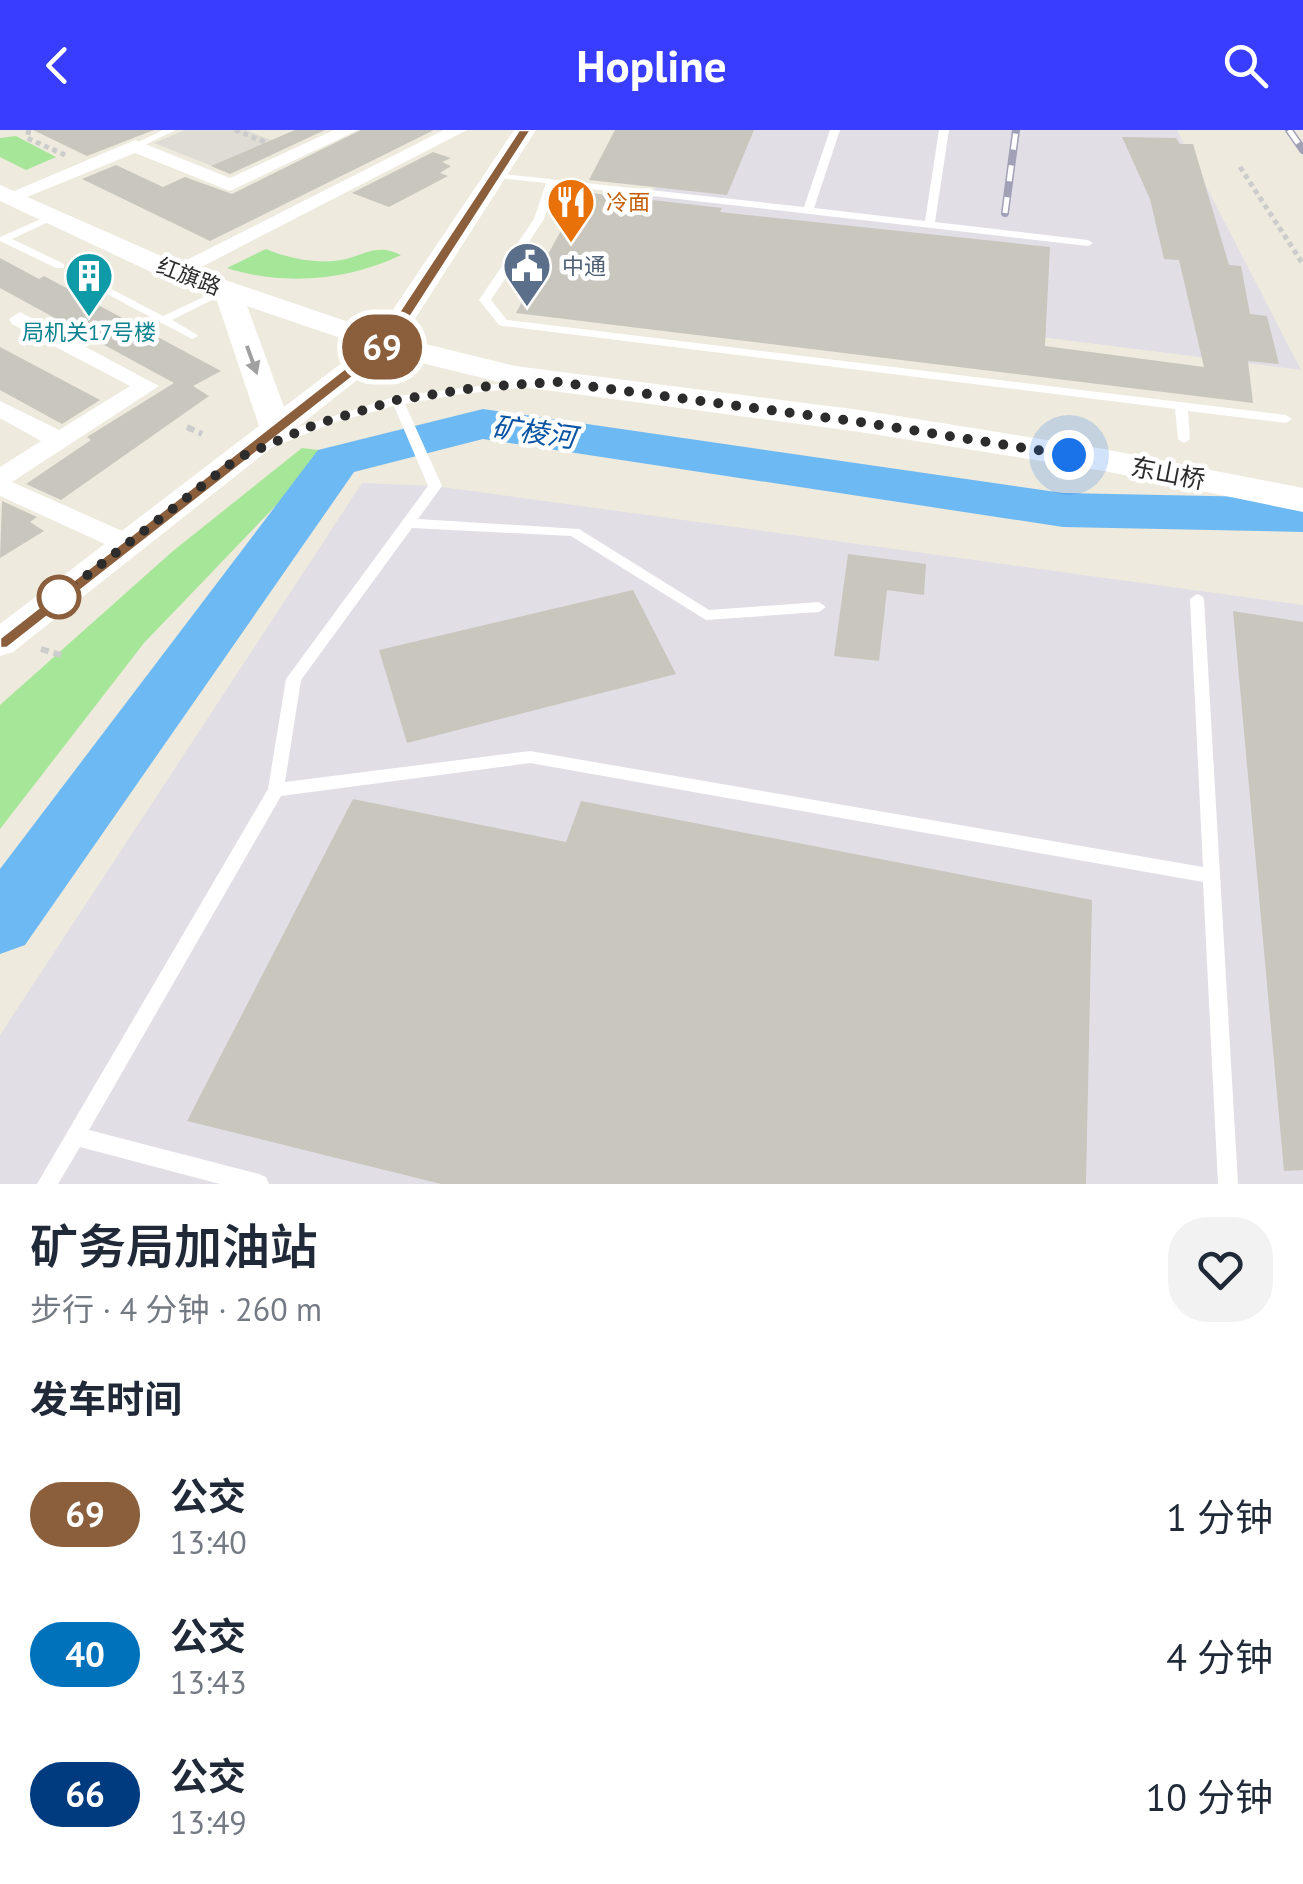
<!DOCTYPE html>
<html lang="zh">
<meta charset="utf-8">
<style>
:root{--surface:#fff;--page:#f2f2f3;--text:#1f2937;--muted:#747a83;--accent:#393dff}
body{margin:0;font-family:"PT Sans","Noto Sans SC",sans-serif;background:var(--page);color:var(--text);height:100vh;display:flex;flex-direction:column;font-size:38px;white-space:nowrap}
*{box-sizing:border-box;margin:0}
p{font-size:32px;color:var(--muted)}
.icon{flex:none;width:55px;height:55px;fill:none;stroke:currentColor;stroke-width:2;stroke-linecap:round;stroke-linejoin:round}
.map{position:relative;height:1054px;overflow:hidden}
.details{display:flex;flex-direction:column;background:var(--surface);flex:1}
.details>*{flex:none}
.badge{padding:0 20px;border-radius:32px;font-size:35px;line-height:65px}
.you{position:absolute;width:50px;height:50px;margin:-25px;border:8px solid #fff;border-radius:50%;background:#1a73e8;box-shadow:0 0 0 15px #1a73e833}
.map>.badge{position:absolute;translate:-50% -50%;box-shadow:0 0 0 5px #fff}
h2{padding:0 30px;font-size:38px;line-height:90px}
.round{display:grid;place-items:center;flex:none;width:105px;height:105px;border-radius:40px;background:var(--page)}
.head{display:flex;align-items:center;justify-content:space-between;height:170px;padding:0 30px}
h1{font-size:48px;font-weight:600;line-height:75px}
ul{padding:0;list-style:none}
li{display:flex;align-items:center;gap:30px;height:140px;padding:0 30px}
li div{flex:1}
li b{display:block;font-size:38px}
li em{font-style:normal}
li .badge{min-width:110px;font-weight:700;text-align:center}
header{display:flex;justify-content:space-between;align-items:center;height:130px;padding:0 30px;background:var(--accent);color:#fff;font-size:45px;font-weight:600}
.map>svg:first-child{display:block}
.industrial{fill:#e2dee6}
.green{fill:#a6e698}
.plaza{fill:#dedcd5}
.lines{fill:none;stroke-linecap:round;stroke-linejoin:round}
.river{fill:#6db9f3;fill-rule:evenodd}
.building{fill:#c9c6bd}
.path-far1{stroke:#ccc;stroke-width:5;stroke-dasharray:5 4;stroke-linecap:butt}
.path{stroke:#ccc;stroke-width:6;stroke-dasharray:8 5;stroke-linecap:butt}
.service{fill:#fff;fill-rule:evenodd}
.minor{fill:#fff;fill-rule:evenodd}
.tertiary{fill:#fff;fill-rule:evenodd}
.secondary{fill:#fff;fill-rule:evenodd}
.rail-casing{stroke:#a0a0b7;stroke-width:8}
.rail{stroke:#fff;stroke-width:5;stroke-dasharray:16;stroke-linecap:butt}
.oneway{fill:#a0a0a0}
.line{fill:#8b5e3c;stroke:#fff;stroke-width:2.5}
.walk{stroke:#2c2c2c;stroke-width:10;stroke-dasharray:0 18}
.stop-dot{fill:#fff;stroke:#8b5e3c;stroke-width:5}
.labels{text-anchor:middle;stroke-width:9;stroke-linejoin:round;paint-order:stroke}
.far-food-label{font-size:22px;fill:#c56008;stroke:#fff;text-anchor:start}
.far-service-label{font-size:22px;fill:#4e5e75;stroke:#fff;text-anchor:start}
.far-street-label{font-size:22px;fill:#2c2c2c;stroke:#fff}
.far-culture-label{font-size:22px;fill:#0d838f;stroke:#fff}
.street-label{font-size:25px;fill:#2c2c2c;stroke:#fff}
.water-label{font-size:28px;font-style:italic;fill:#0854a3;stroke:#fff}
</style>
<header><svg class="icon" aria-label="back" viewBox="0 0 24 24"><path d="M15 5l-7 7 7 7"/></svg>Hopline<svg class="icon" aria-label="search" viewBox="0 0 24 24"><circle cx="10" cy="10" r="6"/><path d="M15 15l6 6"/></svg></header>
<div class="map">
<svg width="1303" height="1054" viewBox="0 0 1303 1054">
<rect width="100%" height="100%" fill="#eeeadd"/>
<!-- industrial -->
<g class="industrial">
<path d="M683,0h494l124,240 -692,-88z"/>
<path d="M362,353l73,3 868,119v579h-1303v-149z"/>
</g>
<!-- green -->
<g class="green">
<path d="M16,6l40,21 -30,13 -26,-13v-19z"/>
<path d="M266,119c23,10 56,16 80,10 22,-6 32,-15 55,-4 -53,26 -119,31 -174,13z"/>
<path d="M302,318l26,3 -184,192 -144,186v-124l173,-154z"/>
</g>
<!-- plaza -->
<path class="plaza" d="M185,0h61l25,10 -59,26 -58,-23z"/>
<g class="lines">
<!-- river -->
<path class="river" d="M483,279l580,84 240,5v34l-240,-5 -580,-88 -129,33 -329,473 -25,9v-85l318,-419z"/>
</g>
<!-- building -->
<g class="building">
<path d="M33,0h121l-67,26z"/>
<path d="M295,0h30l-95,44 -19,-8z"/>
<path d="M361,0h73l-224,111 -128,-62 34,-14 47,22 22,-10 47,17z"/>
<path d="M615,0h139l-27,65 -138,-15z"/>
<path d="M1122,7l54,1 4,6h13l36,121 12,1 9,48 17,2 12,48 -31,-3 5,42 -737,-90 66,-121 140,16 -2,4 330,35 -5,99 159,21 -25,-107 -15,-1 -14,-60z"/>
<path d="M433,22l18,6 -9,4 9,4 -11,7 8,3 -59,31 -37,-14z"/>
<path d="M0,128l39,21 5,-3 177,95 -28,15 16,10 -148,104 -35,-16 65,-44 -4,-3 87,-54 -174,-95z"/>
<path d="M0,217l100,53 -38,24 -62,-34z"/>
<path d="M2,371l35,16 -7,5 14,9 -44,27z"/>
<path d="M848,424l78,10 -2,31 -37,-5 -8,71 -45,-5z"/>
<path d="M633,460l43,84 -269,69 -28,-93z"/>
<path d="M1233,481l70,11v548l-19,1z"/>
<path d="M353,669l213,43 15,-41 511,99 -6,284h-645l-254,-63z"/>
</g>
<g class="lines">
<!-- path-far1 -->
<g class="path-far1">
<path d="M29,0l-2,8 38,17"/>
<path d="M235,0l32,13"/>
<path d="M1240,37l63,97"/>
</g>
<!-- path -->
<g class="path">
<path d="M187,297l15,7"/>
<path d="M41,519l23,7"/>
</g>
<!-- service -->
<g class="service">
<path d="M163,0h13l-38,18 -8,-2z"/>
<path d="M830,0h10l-26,78 111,13 14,-91h10l-14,92 153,18 5,3 -5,3 -532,-61 -12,34 -53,81 16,20 779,95 6,4 -6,4 -98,-12 2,28 -6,4 -6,-4 -3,-30 -672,-83 -4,-1 -20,-25 55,-81 12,-36 -48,-5 -5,-3 2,-2 309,34z"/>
<path d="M50,85l9,2 -47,22 52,25v4h-8l-56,-27v-4z"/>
<path d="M75,140l88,46 60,-28 9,2 -60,30 24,14 2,2 -6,3 -121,-64v-4z"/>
<path d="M528,250l4,1v6l-71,7 -56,10 37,82 -24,33 161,10 130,81 110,-8 7,5 -7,5 -113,8 -135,-84 -159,-8 -111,152 -16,102 245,-31 673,116 -13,-268 7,-5 5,2 2,3 34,585h-20l-15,-302 -673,-119 -249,33 -192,334 170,44 7,3 3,7h-49l-140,-37 -22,37h-21l231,-395 18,-110 142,-193 -34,-80 -58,16 -63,25h-8l-2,-3 33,-16 101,-32z"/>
</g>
<!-- minor -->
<g class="minor">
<path d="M334,0h24l-128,61 -95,-38 -118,48 -7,2 -10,-6 135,-57 95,38z"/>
<path d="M444,0h23l-285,147h-16l-3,-5z"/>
<path d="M20,182l139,74 -147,96 126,56 4,6 -4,6h-20l-118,-54v-29l41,-26 -41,-23v-17l59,29 71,-44 -118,-62 -3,-5z"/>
</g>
<!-- tertiary -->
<path class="tertiary" d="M514,0h22l-141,220 -382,302 -13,4v-32l259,-198 -44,-131 -51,-17 -164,-77v-16l184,81 194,66zM247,176l117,40 -80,61z"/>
<!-- secondary -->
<path class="secondary" d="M385,204l130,32 345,44 244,39 199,39v24l-199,-41 -244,-39 -345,-46 -142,-35 -4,-7 4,-7z"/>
<!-- rail casing -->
<g class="rail-casing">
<g id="rail">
<path d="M1289,0l14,20"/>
<path d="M1005,83l11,-83"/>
</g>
</g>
<!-- rail -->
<use href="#rail" class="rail"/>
</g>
<!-- one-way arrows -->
<defs><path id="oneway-solid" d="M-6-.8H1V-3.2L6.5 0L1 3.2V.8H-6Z" transform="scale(2.5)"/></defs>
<use class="oneway" href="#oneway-solid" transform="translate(252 230) rotate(70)"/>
<!-- line -->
<path class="line" d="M519,0h12l-140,217 -384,301h-7v-10l380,-297z"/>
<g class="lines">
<!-- walk -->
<path class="walk" d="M59,467l179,-139 76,-33 83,-25 83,-13 77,-5 303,40 209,33"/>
</g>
<!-- icons -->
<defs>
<g id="restaurant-pin" transform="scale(2.5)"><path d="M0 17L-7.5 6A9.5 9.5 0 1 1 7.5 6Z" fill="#e8710a" stroke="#fff"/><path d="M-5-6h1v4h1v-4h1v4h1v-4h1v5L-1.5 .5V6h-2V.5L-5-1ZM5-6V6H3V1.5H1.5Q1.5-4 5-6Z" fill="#fff"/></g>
<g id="civic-pin" transform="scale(2.5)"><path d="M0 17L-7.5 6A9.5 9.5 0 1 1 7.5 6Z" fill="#5c6f8a" stroke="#fff"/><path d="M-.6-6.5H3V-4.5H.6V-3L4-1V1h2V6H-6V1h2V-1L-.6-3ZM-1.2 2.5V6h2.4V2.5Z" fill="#fff"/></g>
<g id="building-pin" transform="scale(2.5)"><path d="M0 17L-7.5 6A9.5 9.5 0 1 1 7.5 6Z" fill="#0f9aa8" stroke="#fff"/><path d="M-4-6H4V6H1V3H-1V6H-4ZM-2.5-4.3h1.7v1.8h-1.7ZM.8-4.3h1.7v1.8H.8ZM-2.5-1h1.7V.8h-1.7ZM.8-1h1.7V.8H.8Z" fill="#fff"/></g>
</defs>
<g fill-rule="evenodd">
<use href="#restaurant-pin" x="571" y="72"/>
<use href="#civic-pin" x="527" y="136"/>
<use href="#building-pin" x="89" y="146"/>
</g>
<!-- markers -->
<circle class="stop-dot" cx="59" cy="467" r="20"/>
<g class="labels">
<!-- far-food labels -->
<g class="far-food-label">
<text x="606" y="80">冷面</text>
</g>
<!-- far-service labels -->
<g class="far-service-label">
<text x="562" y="144">中通</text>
</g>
<!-- far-street labels -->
<g class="far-street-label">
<text transform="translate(189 146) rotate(21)" y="8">红旗路</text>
</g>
<!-- far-culture labels -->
<g class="far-culture-label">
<text x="89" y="210">局机关17号楼</text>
</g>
<!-- street labels -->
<g class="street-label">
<text transform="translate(1168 343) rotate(11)" y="9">东山桥</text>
</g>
<!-- water labels -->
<g class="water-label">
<text transform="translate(534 302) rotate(8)" y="10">矿棱河</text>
</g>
</g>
</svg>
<div class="you" style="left:1069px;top:325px"></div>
<b class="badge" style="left:382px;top:217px;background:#8b5e3c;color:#fff">69</b>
</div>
<section class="details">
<div class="head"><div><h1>矿务局加油站</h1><p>步行 · 4 分钟 · 260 m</p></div><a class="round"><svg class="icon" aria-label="heart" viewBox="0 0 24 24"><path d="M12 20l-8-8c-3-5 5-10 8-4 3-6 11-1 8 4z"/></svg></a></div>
<h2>发车时间</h2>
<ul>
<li><span class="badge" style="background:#8b5e3c;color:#fff">69</span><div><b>公交</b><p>13:40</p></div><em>1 分钟</em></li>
<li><span class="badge" style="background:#0072bc;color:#fff">40</span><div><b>公交</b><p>13:43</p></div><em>4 分钟</em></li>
<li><span class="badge" style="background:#003b80;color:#fff">66</span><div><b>公交</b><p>13:49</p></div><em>10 分钟</em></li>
</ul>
</section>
